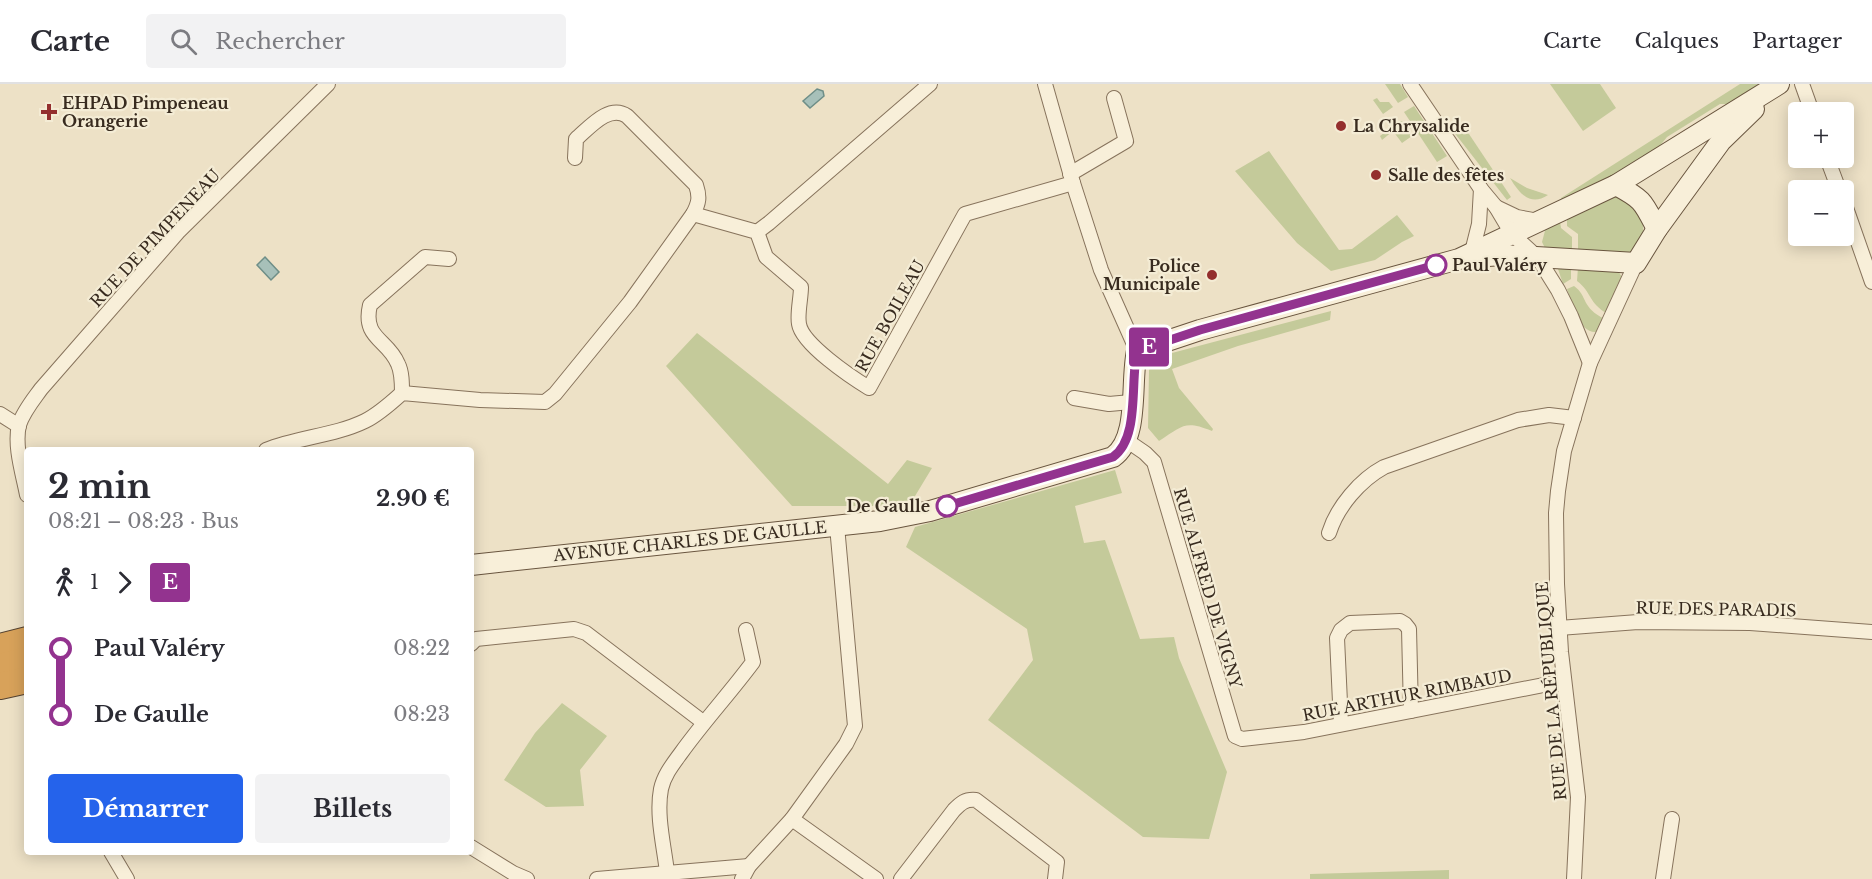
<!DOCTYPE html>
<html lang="fr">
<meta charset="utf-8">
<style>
:root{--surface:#fff;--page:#f2f2f3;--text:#2b2b33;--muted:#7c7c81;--line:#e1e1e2;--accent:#2563eb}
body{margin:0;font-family:"Libre Baskerville",serif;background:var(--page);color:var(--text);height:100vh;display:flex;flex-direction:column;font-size:22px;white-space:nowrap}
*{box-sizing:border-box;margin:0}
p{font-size:20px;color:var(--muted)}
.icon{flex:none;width:33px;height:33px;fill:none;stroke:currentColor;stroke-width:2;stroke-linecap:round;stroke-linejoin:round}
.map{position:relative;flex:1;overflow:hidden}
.drawer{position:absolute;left:24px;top:363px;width:450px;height:408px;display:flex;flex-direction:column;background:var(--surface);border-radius:6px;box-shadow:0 3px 15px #0003}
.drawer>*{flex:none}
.badge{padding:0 12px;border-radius:4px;font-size:21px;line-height:39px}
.buttons{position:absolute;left:1788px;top:18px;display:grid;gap:12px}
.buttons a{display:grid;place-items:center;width:66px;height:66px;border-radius:6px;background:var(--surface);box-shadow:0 3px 15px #0003;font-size:30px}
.map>.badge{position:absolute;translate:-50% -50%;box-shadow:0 0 0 3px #fff}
.legs{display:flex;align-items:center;gap:9px;height:66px;padding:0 24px;font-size:20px}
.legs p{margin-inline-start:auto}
.summary{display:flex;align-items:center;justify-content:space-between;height:102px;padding:0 24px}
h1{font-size:33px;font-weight:700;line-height:45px}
.primary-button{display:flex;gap:12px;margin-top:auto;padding:12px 24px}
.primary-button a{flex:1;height:69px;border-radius:6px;background:var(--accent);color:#fff;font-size:24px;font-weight:700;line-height:69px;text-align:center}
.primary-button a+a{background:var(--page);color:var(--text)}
ul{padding:0 24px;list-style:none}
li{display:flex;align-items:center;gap:21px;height:66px;font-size:22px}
li i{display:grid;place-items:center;width:9px;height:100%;margin:0 8px;background:currentColor}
li i::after{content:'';width:15px;height:15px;margin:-8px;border:4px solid;border-radius:50%;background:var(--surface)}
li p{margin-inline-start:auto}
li:first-child i{background:linear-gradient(#0000 50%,currentColor 0)}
li:last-child i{background:linear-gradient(currentColor 50%,#0000 0)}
header{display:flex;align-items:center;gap:36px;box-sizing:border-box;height:84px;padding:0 30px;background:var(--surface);border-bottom:2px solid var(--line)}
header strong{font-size:28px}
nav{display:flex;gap:33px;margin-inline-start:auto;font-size:21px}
.search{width:420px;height:54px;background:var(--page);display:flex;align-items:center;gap:15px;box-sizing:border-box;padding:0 21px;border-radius:6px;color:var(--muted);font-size:22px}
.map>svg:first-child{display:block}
.green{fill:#c4ca9a}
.water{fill:#a7c0b9;stroke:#6e8e87;stroke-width:1.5}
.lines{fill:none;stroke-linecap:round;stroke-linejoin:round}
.street-casing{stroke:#87735c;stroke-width:16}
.secondary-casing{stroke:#69553f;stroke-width:22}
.highway-casing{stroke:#554230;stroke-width:28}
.street{stroke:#f8efd9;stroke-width:14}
.secondary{stroke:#f8efd9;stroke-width:20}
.highway{stroke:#d8a25a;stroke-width:26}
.line-1-casing{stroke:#fff;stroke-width:14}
.line-1{stroke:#93338f;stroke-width:9}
.poi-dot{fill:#942f2e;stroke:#f4ecd5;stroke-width:2}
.stop-1-dot{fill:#fff;stroke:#93338f;stroke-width:3}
.labels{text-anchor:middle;stroke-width:4.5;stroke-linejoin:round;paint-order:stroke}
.poi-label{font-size:16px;font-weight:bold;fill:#382b1f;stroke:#f4ecd5;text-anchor:start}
.street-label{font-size:16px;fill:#382b1f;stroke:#f4ecd5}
.stop-label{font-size:16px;font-weight:bold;fill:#382b1f;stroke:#f4ecd5;text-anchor:start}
</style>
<header>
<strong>Carte</strong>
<div class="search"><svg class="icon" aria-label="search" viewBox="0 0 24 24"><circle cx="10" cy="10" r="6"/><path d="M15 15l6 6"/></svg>Rechercher</div>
<nav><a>Carte</a><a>Calques</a><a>Partager</a></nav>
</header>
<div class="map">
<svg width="1872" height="795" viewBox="0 0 1872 795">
<rect width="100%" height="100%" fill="#ede1c6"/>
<!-- green -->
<g class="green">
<path d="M1385,0h15l8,13 -10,6z"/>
<path d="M1550,0h50l16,24 -33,23z"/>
<path d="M1740,0h22l-29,20h-13l-53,33 -13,16 -48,29 -45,22v-6z"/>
<path d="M1377,14l3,4h9l4,5 -10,7 -10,-14z"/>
<path d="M1414,22l33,50 -10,6 -33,-50z"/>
<path d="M1400,37h2l10,15 -10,7 -9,-12 -11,9 -2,-4z"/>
<path d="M1458,43l11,7 42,63 -4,3 -54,-69z"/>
<path d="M1269,67l70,99 13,-1 45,-34 17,21 -12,6 -27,18 -44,11 -34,-28 -62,-72z"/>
<path d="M1510,94l17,10 21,7c-18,12 -29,-2 -38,-17z"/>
<path d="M1604,112c6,0 14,-1 19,1 21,8 30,45 6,56 -7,3 -41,0 -51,0v-19l-11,-8v-10z"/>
<path d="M1560,137l1,7 11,9v15l-27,-4 -3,-6 4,-15z"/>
<path d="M1561,183h10v12l-8,5 -5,-15z"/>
<path d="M1578,183l39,2 6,10 -15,35c-20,-11 -16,-22 -31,-33z"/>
<path d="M1574,202c14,10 7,22 31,33l-9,13c-17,1 -24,-29 -29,-43z"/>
<path d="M1331,227l-1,9 -92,26 -66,23 7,19 34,41 -1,2c-28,-11 -29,-5 -53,10l-11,-13 1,-58 8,-10 15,-7z"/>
<path d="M697,249l191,151 19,-24 25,8 -23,38h-117l-126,-140z"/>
<path d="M1115,386l7,23 -47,13 9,37 21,-3 35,99 34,-2 5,21 48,114 -18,67 -66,-2 -155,-117 45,-60 -6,-31 -121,-82 9,-20z"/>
<path d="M562,619l45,33 -27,34 4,36 -38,1 -42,-27 31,-47z"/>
<path d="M1449,786v9h-139v-5z"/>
</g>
<!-- water -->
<g class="water">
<path d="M817,5l6,2 1,5 -14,12 -7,-7z"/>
<path d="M265,173l14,15 -8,8 -14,-15z"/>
</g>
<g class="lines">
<!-- street casing -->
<g class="street-casing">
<g id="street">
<path d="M1045,0l28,99 28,87 36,81"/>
<path d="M1410,0l71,105 15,18 16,27 26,24 20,32 13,26 19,47"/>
<path d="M1802,0l10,28"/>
<path d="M1827,74l12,32"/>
<path d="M1070,90l56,-33 -12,-43"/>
<path d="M1844,118l28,80"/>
<path d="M1496,123l21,10 22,4"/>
<path d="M693,130l64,18 9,25 35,30c0,11 -4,27 -2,37 3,20 52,53 70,64l96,-174 108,-31"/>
<path d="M757,148l12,-9 161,-139"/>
<path d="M1472,168l7,-28 2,-35"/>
<path d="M402,309c0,-10 0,-21 -4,-29 -10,-25 -36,-25 -28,-59l55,-48 24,2"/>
<path d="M1074,314l35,6 22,-2"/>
<path d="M0,330l19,12"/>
<path d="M1126,356l19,13 9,9 81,274 7,3 62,-7 260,-51"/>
<path d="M266,366c32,-13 68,-14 99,-29 14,-7 26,-18 37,-28l78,7 65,2 10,-8 75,-92 63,-88c6,-11 7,-17 3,-29l-69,-69c-18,-12 -37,11 -51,23l-1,19"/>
<path d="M27,411c-4,-21 -13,-49 -8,-70 4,-13 14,-25 22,-36l138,-158 149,-147"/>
<path d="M1329,449c8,-26 31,-53 55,-66l134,-47 31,-5 25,3"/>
<path d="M1559,544l79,-6 112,1 122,9"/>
<path d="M471,560l5,-5 98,-10 12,4 117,89"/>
<path d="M1341,640l-4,-86 4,-8 9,-7 50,-2 5,3 4,5 2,82"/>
<path d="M792,735l84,60"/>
<path d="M471,763l42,26 14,6"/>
<path d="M111,768l16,27"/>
<path d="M667,788c-3,-26 -11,-57 -6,-83 3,-14 12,-25 20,-36 23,-32 49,-60 72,-91l-7,-32"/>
<path d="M597,795l152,-13"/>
<path d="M742,795l7,-13 43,-47 54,-75 9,-18 -18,-200"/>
<path d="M901,795l53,-69c7,-7 11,-11 22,-10l81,62 -2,17"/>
<path d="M1574,795l4,-82 -17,-145 -4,-68 -1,-71 2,-22 6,-40 26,-88 46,-100"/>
<path d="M1663,795l9,-60"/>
</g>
</g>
<!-- secondary casing -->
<g class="secondary-casing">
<g id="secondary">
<path d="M1616,101c28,15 27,17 41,44"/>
<path d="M1474,173l28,-2 134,8 21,-34 64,-88 33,-32"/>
<path d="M471,481l409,-44 50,-10 183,-54c27,-19 17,-75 24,-106l63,-21 259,-71 157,-74 163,-101"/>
</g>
</g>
<!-- highway casing -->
<g class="highway-casing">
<g id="highway">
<path d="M0,563l27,-7"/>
<path d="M0,583l27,-7"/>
<path d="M0,602l27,-6"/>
</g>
</g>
<!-- street -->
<use href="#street" class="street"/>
<!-- secondary -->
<use href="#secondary" class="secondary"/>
<!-- highway -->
<use href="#highway" class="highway"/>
</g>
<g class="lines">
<!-- line-1 casing -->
<g class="line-1-casing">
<path id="line-1" d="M947,422l166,-49c27,-19 17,-75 24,-106l63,-21 236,-65"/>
</g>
<!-- line-1 -->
<use href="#line-1" class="line-1"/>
</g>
<!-- markers -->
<g class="poi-dot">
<path d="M46 19h6v6h6v6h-6v6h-6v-6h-6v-6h6z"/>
<circle cx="1341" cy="42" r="6"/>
<circle cx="1376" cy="91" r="6"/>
<circle cx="1212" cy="191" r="6"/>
</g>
<g class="stop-1-dot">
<circle cx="1436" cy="181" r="10"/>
<circle cx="947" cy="422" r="10"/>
</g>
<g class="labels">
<!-- poi labels -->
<g class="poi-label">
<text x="62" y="25">EHPAD Pimpeneau<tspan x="62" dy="18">Orangerie</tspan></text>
<text x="1353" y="48">La Chrysalide</text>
<text x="1388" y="97">Salle des fêtes</text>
<text x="1200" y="188" text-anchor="end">Police<tspan x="1200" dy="18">Municipale</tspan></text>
</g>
<!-- street labels -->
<g class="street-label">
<text transform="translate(155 154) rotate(-47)" y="6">RUE DE PIMPENEAU</text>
<text transform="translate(890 232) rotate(-61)" y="6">RUE BOILEAU</text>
<text transform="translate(690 457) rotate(-6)" y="6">AVENUE CHARLES DE GAULLE</text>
<text transform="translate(1208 504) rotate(74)" y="6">RUE ALFRED DE VIGNY</text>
<text transform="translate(1716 525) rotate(1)" y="6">RUE DES PARADIS</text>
<text transform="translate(1551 607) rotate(-95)" y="6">RUE DE LA RÉPUBLIQUE</text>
<text transform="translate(1407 611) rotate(-11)" y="6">RUE ARTHUR RIMBAUD</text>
</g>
<!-- stop labels -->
<g class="stop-label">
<text x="1452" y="187">Paul Valéry</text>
<text x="930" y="428" text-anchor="end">De Gaulle</text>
</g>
</g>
</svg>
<div class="buttons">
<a>+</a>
<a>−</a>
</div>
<b class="badge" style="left:1149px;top:263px;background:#93338f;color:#fff">E</b>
<section class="drawer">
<div class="summary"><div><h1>2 min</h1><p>08:21 – 08:23 · Bus</p></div><b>2.90 €</b></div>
<div class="legs"><svg class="icon" aria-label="walk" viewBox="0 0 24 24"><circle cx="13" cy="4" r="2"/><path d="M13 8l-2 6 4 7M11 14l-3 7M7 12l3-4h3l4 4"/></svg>1<svg class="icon" aria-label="forward" viewBox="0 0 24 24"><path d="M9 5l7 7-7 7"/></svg><b class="badge" style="background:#93338f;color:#fff">E</b></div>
<ul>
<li><i style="color:#93338f"></i><b>Paul Valéry</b><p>08:22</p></li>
<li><i style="color:#93338f"></i><b>De Gaulle</b><p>08:23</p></li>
</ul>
<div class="primary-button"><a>Démarrer</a><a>Billets</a></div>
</section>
</div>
